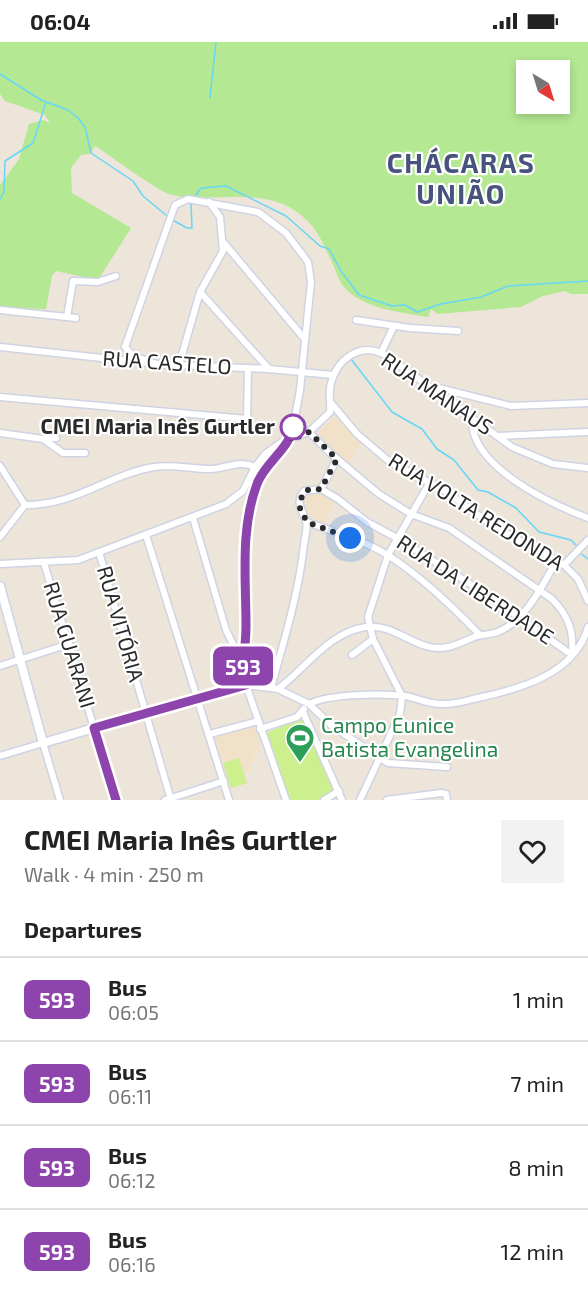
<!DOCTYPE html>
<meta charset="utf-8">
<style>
:root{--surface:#fff;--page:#f2f2f2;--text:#222;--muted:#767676;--line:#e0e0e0}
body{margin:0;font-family:"Exo 2",sans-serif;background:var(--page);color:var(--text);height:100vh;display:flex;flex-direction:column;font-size:22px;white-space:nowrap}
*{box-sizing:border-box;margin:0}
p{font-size:20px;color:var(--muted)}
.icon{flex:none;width:33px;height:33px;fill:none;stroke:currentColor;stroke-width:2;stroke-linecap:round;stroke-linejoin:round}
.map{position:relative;height:758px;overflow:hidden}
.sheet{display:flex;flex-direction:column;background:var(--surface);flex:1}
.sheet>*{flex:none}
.badge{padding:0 12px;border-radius:9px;font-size:21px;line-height:39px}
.needle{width:39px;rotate:142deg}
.fabs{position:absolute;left:516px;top:18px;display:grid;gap:12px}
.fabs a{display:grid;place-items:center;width:54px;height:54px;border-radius:0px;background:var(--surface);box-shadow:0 3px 9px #0003;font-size:30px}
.you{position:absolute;width:30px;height:30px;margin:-15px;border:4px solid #fff;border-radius:50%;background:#1a73e8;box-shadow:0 0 0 9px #1a73e833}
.map>.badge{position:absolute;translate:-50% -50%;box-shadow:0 0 0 3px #fff}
h2{padding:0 24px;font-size:22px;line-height:54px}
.round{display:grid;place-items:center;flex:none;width:63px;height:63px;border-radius:0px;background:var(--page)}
.headline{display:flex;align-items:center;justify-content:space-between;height:102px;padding:0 24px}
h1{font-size:28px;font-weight:700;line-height:45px}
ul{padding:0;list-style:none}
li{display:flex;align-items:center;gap:18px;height:84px;padding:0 24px;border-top:2px solid var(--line)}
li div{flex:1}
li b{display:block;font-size:22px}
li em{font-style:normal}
li .badge{min-width:66px;font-weight:700;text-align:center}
.status{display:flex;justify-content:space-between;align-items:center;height:42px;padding:0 30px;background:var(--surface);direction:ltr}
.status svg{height:16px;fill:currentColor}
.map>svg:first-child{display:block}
.education{fill:#f0e1c8}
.green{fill:#b4e892;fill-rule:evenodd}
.pitch{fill:#cbf08d}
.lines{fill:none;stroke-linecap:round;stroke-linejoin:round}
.stream{stroke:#65d7f7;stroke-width:1.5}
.minor-casing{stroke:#cfd4e4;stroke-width:9}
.secondary-casing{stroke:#cfd4e4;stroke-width:11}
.minor{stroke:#fff;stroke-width:6}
.secondary{stroke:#fff;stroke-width:8}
.line-casing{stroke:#fff;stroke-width:14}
.line{stroke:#8e44ad;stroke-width:9}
.walk{stroke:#2a2a2a;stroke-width:6;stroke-dasharray:0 10.8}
.stop-dot{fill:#fff;stroke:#8e44ad;stroke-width:3}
.labels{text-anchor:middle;stroke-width:4.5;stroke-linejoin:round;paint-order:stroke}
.street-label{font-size:21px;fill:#2a2a2a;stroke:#fff}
.stop-label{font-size:21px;font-weight:bold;fill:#2a2a2a;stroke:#fff;text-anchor:end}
.leisure-label{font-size:21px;fill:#27864d;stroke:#fff;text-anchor:start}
.district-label{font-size:27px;font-weight:bold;letter-spacing:1.5px;fill:#47537d;stroke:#fff}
</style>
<div class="status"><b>06:04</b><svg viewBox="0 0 49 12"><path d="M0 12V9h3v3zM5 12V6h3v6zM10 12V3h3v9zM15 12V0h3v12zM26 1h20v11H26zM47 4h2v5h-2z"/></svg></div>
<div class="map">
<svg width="588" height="758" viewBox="0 0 588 758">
<rect width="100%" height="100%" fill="#ede4da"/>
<!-- education -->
<g class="education">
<path d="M335,376l27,22 -14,24 -30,-29 1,-5z"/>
<path d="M316,449l19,10 -11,22 -17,-7 -5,-11 2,-8z"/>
<path d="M252,683l4,2 5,26 -8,2 2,6 -5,2 2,7 -8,3 3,10 -17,5 -16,-53z"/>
</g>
<!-- green -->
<path class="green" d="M0,0h588v252h-17l-6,-3 -22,5 -22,11 -84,7 -6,-5 -3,8c-25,-4 -67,-9 -84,-30 -5,-5 -7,-14 -10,-20 -12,-27 -20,-48 -49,-62 -35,-16 -78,-2 -113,-10 -14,-3 -62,-40 -77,-49l-5,8 -9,1 -10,13 1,25 59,35 -33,52 -42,-9 -4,5 -6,33 -46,-1v-123l19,-26 10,-35 14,-4 7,3 -5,-8 -40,-14 -5,-7zM526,28h34v34h-34z"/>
<!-- pitch -->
<g class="pitch">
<path d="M304,675l33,74 -20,9h-26l-27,-66z"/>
<path d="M239,716l8,25 -16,5 -8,-25z"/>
</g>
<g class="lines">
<!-- stream -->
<g class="stream">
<path d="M0,32l41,26 27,10 10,8 7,9 6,26 42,28 10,15 24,20"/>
<path d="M210,56l6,-56"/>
<path d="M0,157l4,-7 1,-31 28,-18 13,-41"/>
<path d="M193,157l8,-11 25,-2 60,30 34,30 9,3 12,22 18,24 33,11 13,-1 12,7 24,-8 40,-7 27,-11 80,-5"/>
<path d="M171,177l16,9h5l-1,-25"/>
<path d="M351,317l41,53 30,17 15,20 17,11 24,30 10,2 28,16 23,24 32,8 6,6"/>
<path d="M580,511l8,6"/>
</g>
<!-- minor casing -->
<g class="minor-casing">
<g id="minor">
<path d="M224,201l79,94"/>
<path d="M200,250l69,77"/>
<path d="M0,268l76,8"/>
<path d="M67,275l6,-36 25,1 18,-6"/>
<path d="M356,278l54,8 48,3"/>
<path d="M0,305l157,17 112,5 64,6"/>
<path d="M381,311l13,-27"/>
<path d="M157,322l-24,-8 -8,-9 50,-142 13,-6 70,13 28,21 22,29 3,20 -11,108 -9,49"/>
<path d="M179,323l21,-73 23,-41 -3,-34 -11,-15"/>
<path d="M435,345l76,19 77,-3"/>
<path d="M0,355l247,22 1,-50"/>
<path d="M331,361l26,31 33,28 55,29 50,36 69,38 14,14 10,22"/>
<path d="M472,375c-4,49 79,87 116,101"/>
<path d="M309,390l21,21 49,41 32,20 38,14 103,71c17,17 22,33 20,56"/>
<path d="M0,391l43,6 13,-1"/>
<path d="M498,394l90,-4"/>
<path d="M43,397l20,14h22"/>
<path d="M0,424l25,39"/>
<path d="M321,447l16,-30"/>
<path d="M193,476l33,112 17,35 3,20 40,115"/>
<path d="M307,480c27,10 57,18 82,34 33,21 64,51 91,79"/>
<path d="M146,493l83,265"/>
<path d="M0,495l25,-32c52,0 82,-30 129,-38 19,-3 37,2 56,2 16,0 29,-10 45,-2"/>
<path d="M99,510l72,248"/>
<path d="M44,521l50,165 152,-43"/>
<path d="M0,522l78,-4 148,-56 17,-13 12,-24 10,-13 17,-12 27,-10 21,-20c1,-8 -1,-16 0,-24 5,-28 30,-48 57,-32l125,91 41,17 35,4"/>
<path d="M564,523l24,-25"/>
<path d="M352,613l21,-16"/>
<path d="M243,623l3,-25 1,-110 5,-28 11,-29 26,-32"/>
<path d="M0,624l69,-22"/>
<path d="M246,643l32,4 31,15 23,22 56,37 59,4"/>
<path d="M271,646c13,-48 28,-95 33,-144 1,-7 4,-17 2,-23 -4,-12 -11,-18 -2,-30l17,-2 17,10 29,23 30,16 86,54 89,63"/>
<path d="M278,647c28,-21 51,-57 88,-62 22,-3 40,13 60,19 18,6 32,-2 48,-9 9,-3 18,-2 26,-6 27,-12 43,-47 57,-71"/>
<path d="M309,662c20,-10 73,-11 96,-8 12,2 23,8 36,8 14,1 27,-4 41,-7 41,-9 93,-24 106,-70"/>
<path d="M303,670l39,88"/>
<path d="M260,687l37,-12 7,-8"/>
<path d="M210,692l48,-13"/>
<path d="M0,714l43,-13 17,57"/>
<path d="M165,758l59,-19"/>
<path d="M324,758l15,-9"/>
<path d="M360,758l40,-86 2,-18 -29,-57 -5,-22 20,-62 42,-73"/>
<path d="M387,758l54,-7 5,1 1,6"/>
</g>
</g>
<!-- secondary casing -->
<g class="secondary-casing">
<path id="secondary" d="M0,544l43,157 51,-15 22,72"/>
</g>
<!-- minor -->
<use href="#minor" class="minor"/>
<!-- secondary -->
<use href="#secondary" class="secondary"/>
</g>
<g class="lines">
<!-- line casing -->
<g class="line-casing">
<path id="line" d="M116,758l-22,-72 152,-43c-5,-20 0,-38 0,-59 0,-47 -6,-97 11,-142 8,-22 32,-34 36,-57"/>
</g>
<!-- line -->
<use href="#line" class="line"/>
<!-- walk -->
<path class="walk" d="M293,385l-2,13 18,-8 28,27 -16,30 -13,1 -6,4 -2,15 7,13 43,16"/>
</g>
<!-- icons -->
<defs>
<g id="stadium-pin" transform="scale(1.5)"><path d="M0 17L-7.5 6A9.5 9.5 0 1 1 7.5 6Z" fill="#2e9e5b" stroke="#fff"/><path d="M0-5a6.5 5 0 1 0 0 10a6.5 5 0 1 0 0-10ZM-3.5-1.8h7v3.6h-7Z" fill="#fff"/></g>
</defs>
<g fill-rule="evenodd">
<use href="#stadium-pin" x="300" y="696"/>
</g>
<!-- markers -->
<circle class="stop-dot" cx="293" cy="385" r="12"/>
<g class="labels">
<!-- street labels -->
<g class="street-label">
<text transform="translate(167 321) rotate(4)" y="7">RUA CASTELO</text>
<text transform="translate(437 352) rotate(34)" y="7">RUA MANAUS</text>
<text transform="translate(476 470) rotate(32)" y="7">RUA VOLTA REDONDA</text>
<text transform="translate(475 548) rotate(33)" y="7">RUA DA LIBERDADE</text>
<text transform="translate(120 582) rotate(74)" y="7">RUA VITÓRIA</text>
<text transform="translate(69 603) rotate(73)" y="7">RUA GUARANI</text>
</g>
<!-- stop labels -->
<g class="stop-label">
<text x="275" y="392">CMEI Maria Inês Gurtler</text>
</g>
<!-- leisure labels -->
<g class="leisure-label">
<text x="321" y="691">Campo Eunice<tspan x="321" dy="24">Batista Evangelina</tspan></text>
</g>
<!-- district labels -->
<g class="district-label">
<text x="461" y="131">CHÁCARAS<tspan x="461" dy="31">UNIÃO</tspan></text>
</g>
</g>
</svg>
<div class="fabs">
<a><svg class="needle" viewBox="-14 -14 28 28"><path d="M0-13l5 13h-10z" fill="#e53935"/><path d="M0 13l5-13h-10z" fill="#767676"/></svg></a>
</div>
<div class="you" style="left:350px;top:496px"></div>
<b class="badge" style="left:243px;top:624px;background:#8e44ad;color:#fff">593</b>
</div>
<section class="sheet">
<div class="headline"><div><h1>CMEI Maria Inês Gurtler</h1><p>Walk · 4 min · 250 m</p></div><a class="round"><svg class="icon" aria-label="heart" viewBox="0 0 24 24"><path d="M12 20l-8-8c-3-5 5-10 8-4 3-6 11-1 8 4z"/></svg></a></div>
<h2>Departures</h2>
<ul>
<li><span class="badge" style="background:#8e44ad;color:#fff">593</span><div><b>Bus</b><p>06:05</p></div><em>1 min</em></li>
<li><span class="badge" style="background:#8e44ad;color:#fff">593</span><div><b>Bus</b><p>06:11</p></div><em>7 min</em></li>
<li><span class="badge" style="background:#8e44ad;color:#fff">593</span><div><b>Bus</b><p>06:12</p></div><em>8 min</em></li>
<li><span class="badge" style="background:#8e44ad;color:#fff">593</span><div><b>Bus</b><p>06:16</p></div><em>12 min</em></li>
</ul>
</section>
